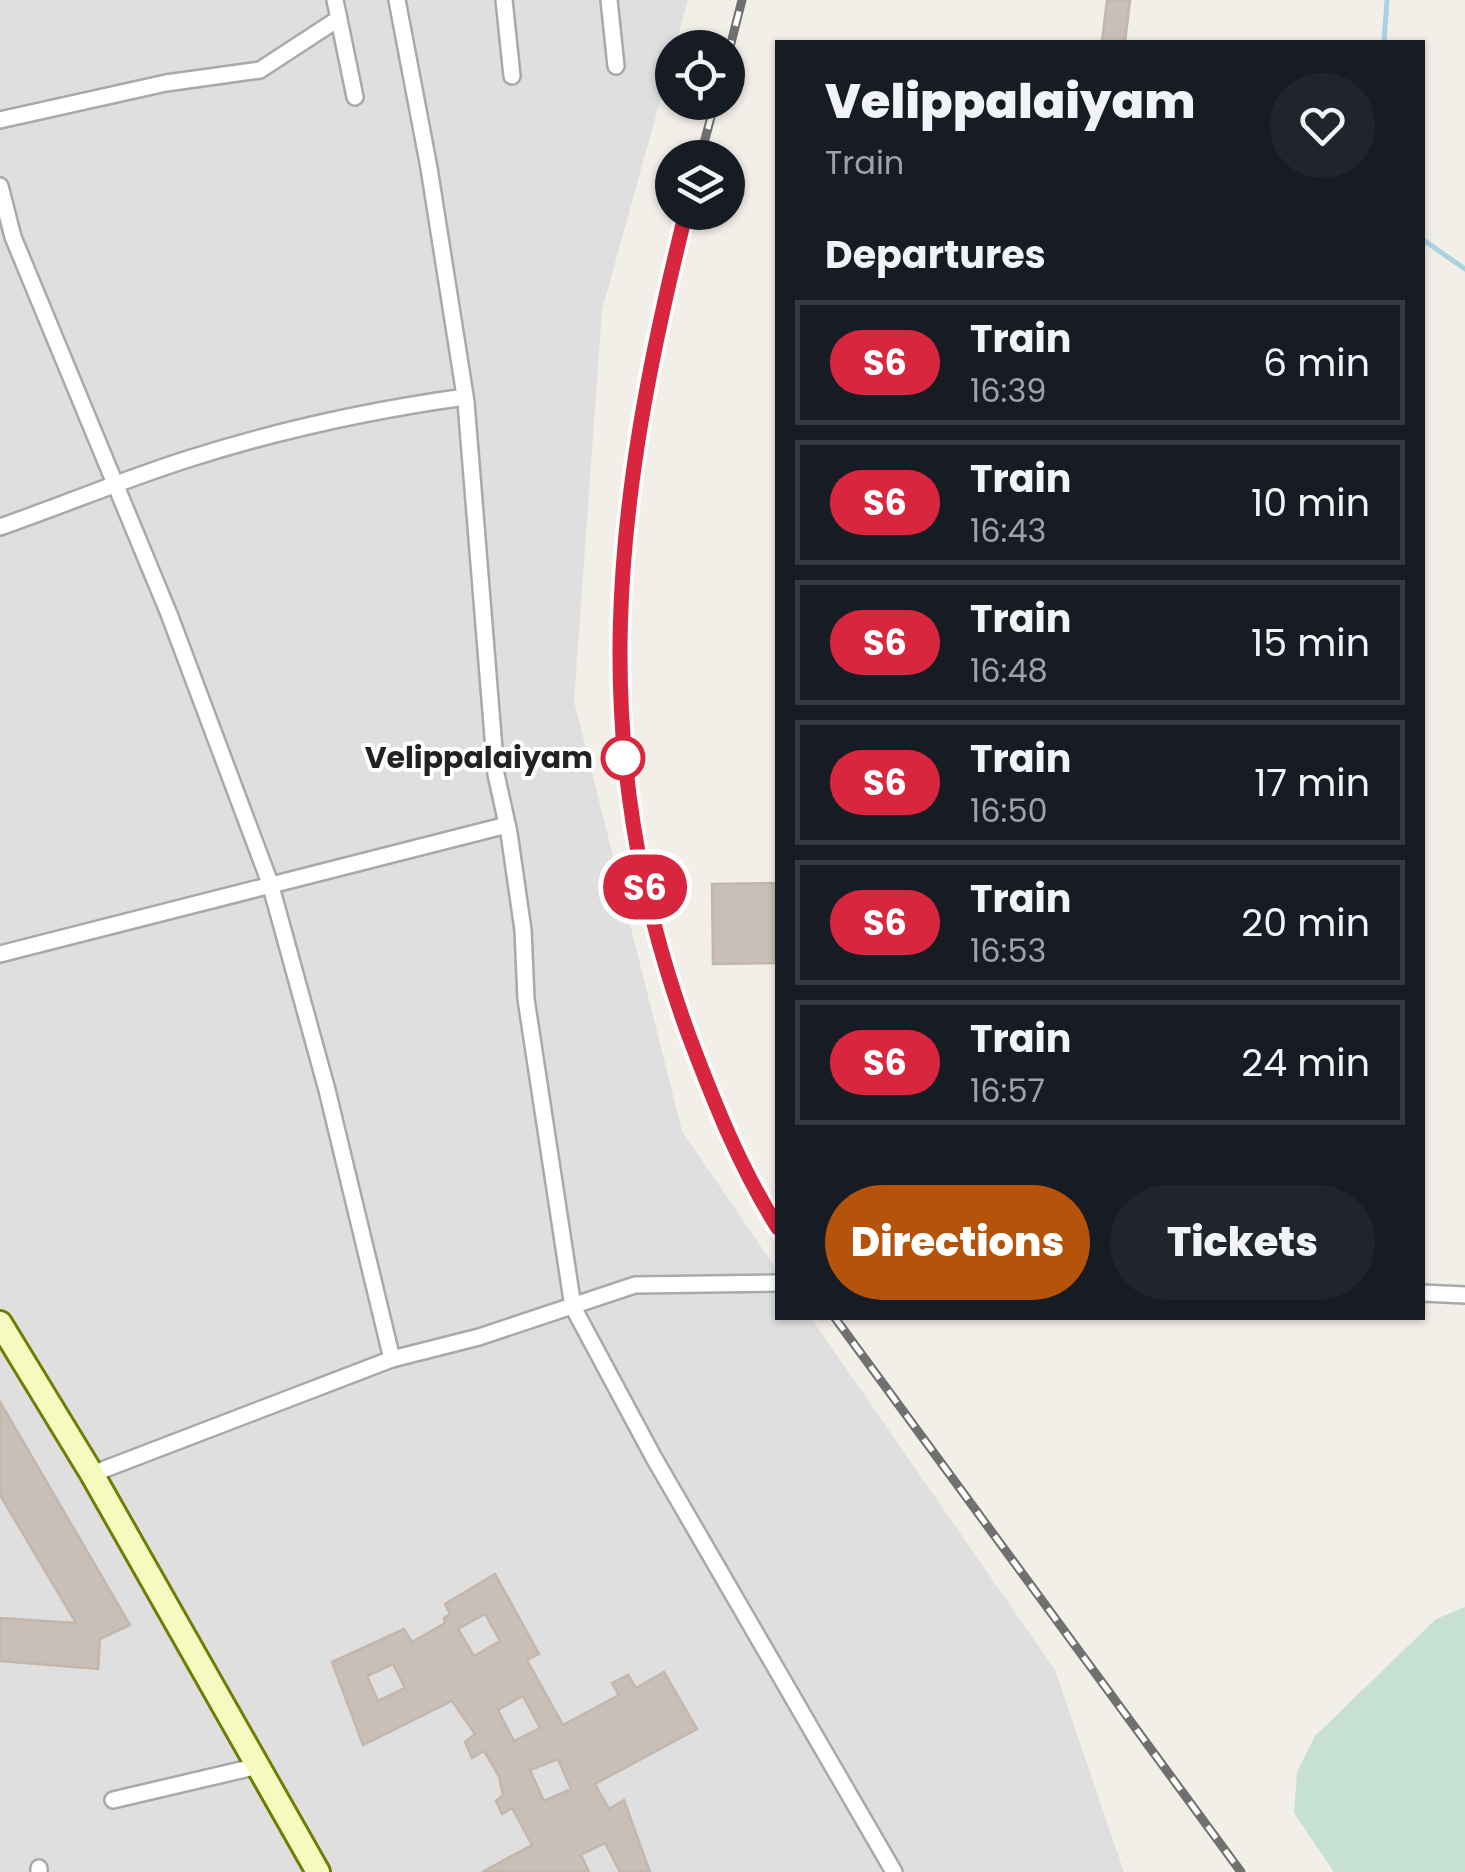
<!DOCTYPE html>
<style>
:root{--surface:#171b24;--page:#20242c;--text:#f1f3f6;--muted:#9ea1a6;--line:#363941;--accent:#b45309}
body{margin:0;font-family:Poppins,sans-serif;background:var(--page);color:var(--text);height:100vh;display:flex;flex-direction:column;font-size:38px;white-space:nowrap}
*{box-sizing:border-box;margin:0}
p{font-size:32px;color:var(--muted)}
.icon{flex:none;width:55px;height:55px;fill:none;stroke:currentColor;stroke-width:2;stroke-linecap:round;stroke-linejoin:round}
.map{position:relative;flex:1;overflow:hidden}
.sheet{position:absolute;left:775px;top:40px;width:650px;height:1280px;display:flex;flex-direction:column;background:var(--surface);border-radius:0px;box-shadow:0 2px 8px #0004}
.sheet>*{flex:none}
.badge{padding:0 20px;border-radius:32px;font-size:35px;line-height:65px}
.tools{position:absolute;left:655px;top:30px;display:grid;gap:20px}
.tools a{display:grid;place-items:center;width:90px;height:90px;border-radius:50%;background:var(--surface);box-shadow:0 2px 8px #0004;font-size:50px}
.map>.badge{position:absolute;translate:-50% -50%;box-shadow:0 0 0 5px #fff}
h2{padding:0 50px;font-size:38px;line-height:90px}
.round{display:grid;place-items:center;flex:none;width:105px;height:105px;border-radius:52px;background:var(--page)}
.summary{display:flex;align-items:center;justify-content:space-between;height:170px;padding:0 50px}
h1{font-size:48px;font-weight:800;line-height:75px}
.button{display:flex;gap:20px;margin-top:auto;padding:20px 50px}
.button a{flex:1;height:115px;border-radius:60px;background:var(--accent);color:#fff;font-size:40px;font-weight:800;line-height:115px;text-align:center}
.button a+a{background:var(--page);color:var(--text)}
ul{padding:0;list-style:none}
li{display:flex;align-items:center;gap:30px;height:125px;margin:0 20px 15px;padding:0 30px;border:5px solid var(--line);border-radius:0px}
li div{flex:1}
li b{display:block;font-size:38px}
li em{font-style:normal}
li .badge{min-width:110px;font-weight:700;text-align:center}
.map>svg:first-child{display:block}
.residential{fill:#e0dfdf}
.wetland{fill:#c6e0d4}
.lines{fill:none;stroke-linecap:round;stroke-linejoin:round}
.stream{stroke:#aad3df;stroke-width:5}
.building{fill:#c7bfb8;stroke:#c4b6ab;stroke-width:2.5;fill-rule:evenodd}
.street-casing{stroke:#a9a9a9;stroke-width:20}
.secondary-casing{stroke:#707d05;stroke-width:28}
.street{stroke:#fff;stroke-width:15}
.secondary{stroke:#f7fabf;stroke-width:22}
.rail-casing{stroke:#707070;stroke-width:9}
.rail{stroke:#fff;stroke-width:5;stroke-dasharray:15;stroke-linecap:butt}
.line-casing{stroke:#fff;stroke-width:22}
.line{stroke:#d7263d;stroke-width:15}
.stop-dot{fill:#fff;stroke:#d7263d;stroke-width:5}
.labels{text-anchor:middle;stroke-width:8;stroke-linejoin:round;paint-order:stroke}
.stop-label{font-size:30px;font-weight:bold;fill:#222;stroke:#fff;text-anchor:end}
</style>
<div class="map">
<svg width="1465" height="1872" viewBox="0 0 1465 1872">
<rect width="100%" height="100%" fill="#f2efe9"/>
<!-- residential -->
<path class="residential" d="M0,0h688l-86,310 -28,391 108,430 95,139 1,48h33l244,352 69,202h-1124z"/>
<!-- wetland -->
<path class="wetland" d="M1465,1607v265h-131l-40,-59 3,-41 18,-36 121,-117z"/>
<g class="lines">
<!-- stream -->
<g class="stream">
<path d="M1384,42l3,-42"/>
<path d="M1422,239l43,30"/>
</g>
</g>
<!-- building -->
<g class="building">
<path d="M1107,0h23l-5,42h-23z"/>
<path d="M778,883v80l-65,1 -1,-80z"/>
<path d="M0,1402l130,223 -30,14 -2,30 -98,-8v-43l76,5 -76,-128z"/>
<path d="M495,1574l44,80 -12,6 36,65 56,-30 -7,-12 16,-8 8,13 28,-16 33,57 -102,55 14,25 15,-9 26,72h-30l-15,-29 -24,12 8,17h-107l50,-27 -20,-37 -10,6 -6,-13 7,-6 -4,-19 -15,-25 -12,7 -7,-16 10,-8 -23,-33 -89,44 -31,-83 72,-33 8,13 33,-19 -1,-5 6,-4 -5,-10zM485,1614l15,27 -26,15 -16,-27zM393,1664l12,24 -27,13 -11,-25zM523,1696l17,32 -26,13 -16,-31zM558,1759l13,30 -27,12 -14,-31z"/>
</g>
<g class="lines">
<!-- street casing -->
<g class="street-casing">
<g id="street">
<path d="M335,0l20,97"/>
<path d="M397,0l32,168 37,234 30,372 13,59 14,97 3,69 47,308 81,151 240,414"/>
<path d="M504,0l8,76"/>
<path d="M609,0l7,66"/>
<path d="M0,120l166,-37 94,-13 78,-51"/>
<path d="M0,186l13,51 156,377 101,269 57,207 65,269"/>
<path d="M0,527c63,-22 125,-48 188,-68 91,-29 183,-49 277,-62"/>
<path d="M0,954l507,-129"/>
<path d="M1422,1293l43,2"/>
<path d="M92,1474l300,-115 87,-22 156,-52 143,-2"/>
<path d="M113,1800l145,-34"/>
<path d="M39,1868v4"/>
</g>
</g>
<!-- secondary casing -->
<g class="secondary-casing">
<path id="secondary" d="M0,1323l92,151 226,398"/>
</g>
<!-- street -->
<use href="#street" class="street"/>
<!-- secondary -->
<use href="#secondary" class="secondary"/>
<!-- rail casing -->
<g class="rail-casing">
<g id="rail">
<path d="M728,55l14,-55"/>
<path d="M700,158l15,-56"/>
<path d="M686,212c-73,294 -103,533 3,824 25,66 51,132 89,192"/>
<path d="M835,1318l406,554"/>
</g>
</g>
<!-- rail -->
<use href="#rail" class="rail"/>
</g>
<g class="lines">
<!-- line casing -->
<g class="line-casing">
<path id="line" d="M686,212c-73,293 -103,534 3,824 25,66 51,132 89,192"/>
</g>
<!-- line -->
<use href="#line" class="line"/>
</g>
<!-- markers -->
<circle class="stop-dot" cx="623" cy="758" r="20"/>
<g class="labels">
<!-- stop labels -->
<g class="stop-label">
<text x="593" y="768">Velippalaiyam</text>
</g>
</g>
</svg>
<div class="tools">
<a><svg class="icon" aria-label="locate" viewBox="0 0 24 24"><circle cx="12" cy="12" r="6"/><path d="M12 2v4M12 18v4M2 12h4M18 12h4"/></svg></a>
<a><svg class="icon" aria-label="layers" viewBox="0 0 24 24"><path d="M12 4l9 5-9 5-9-5zM3 14l9 5 9-5"/></svg></a>
</div>
<b class="badge" style="left:645px;top:887px;background:#d7263d;color:#fff">S6</b>
<section class="sheet">
<div class="summary"><div><h1>Velippalaiyam</h1><p>Train</p></div><a class="round"><svg class="icon" aria-label="heart" viewBox="0 0 24 24"><path d="M12 20l-8-8c-3-5 5-10 8-4 3-6 11-1 8 4z"/></svg></a></div>
<h2>Departures</h2>
<ul>
<li><span class="badge" style="background:#d7263d;color:#fff">S6</span><div><b>Train</b><p>16:39</p></div><em>6 min</em></li>
<li><span class="badge" style="background:#d7263d;color:#fff">S6</span><div><b>Train</b><p>16:43</p></div><em>10 min</em></li>
<li><span class="badge" style="background:#d7263d;color:#fff">S6</span><div><b>Train</b><p>16:48</p></div><em>15 min</em></li>
<li><span class="badge" style="background:#d7263d;color:#fff">S6</span><div><b>Train</b><p>16:50</p></div><em>17 min</em></li>
<li><span class="badge" style="background:#d7263d;color:#fff">S6</span><div><b>Train</b><p>16:53</p></div><em>20 min</em></li>
<li><span class="badge" style="background:#d7263d;color:#fff">S6</span><div><b>Train</b><p>16:57</p></div><em>24 min</em></li>
</ul>
<div class="button"><a>Directions</a><a>Tickets</a></div>
</section>
</div>
